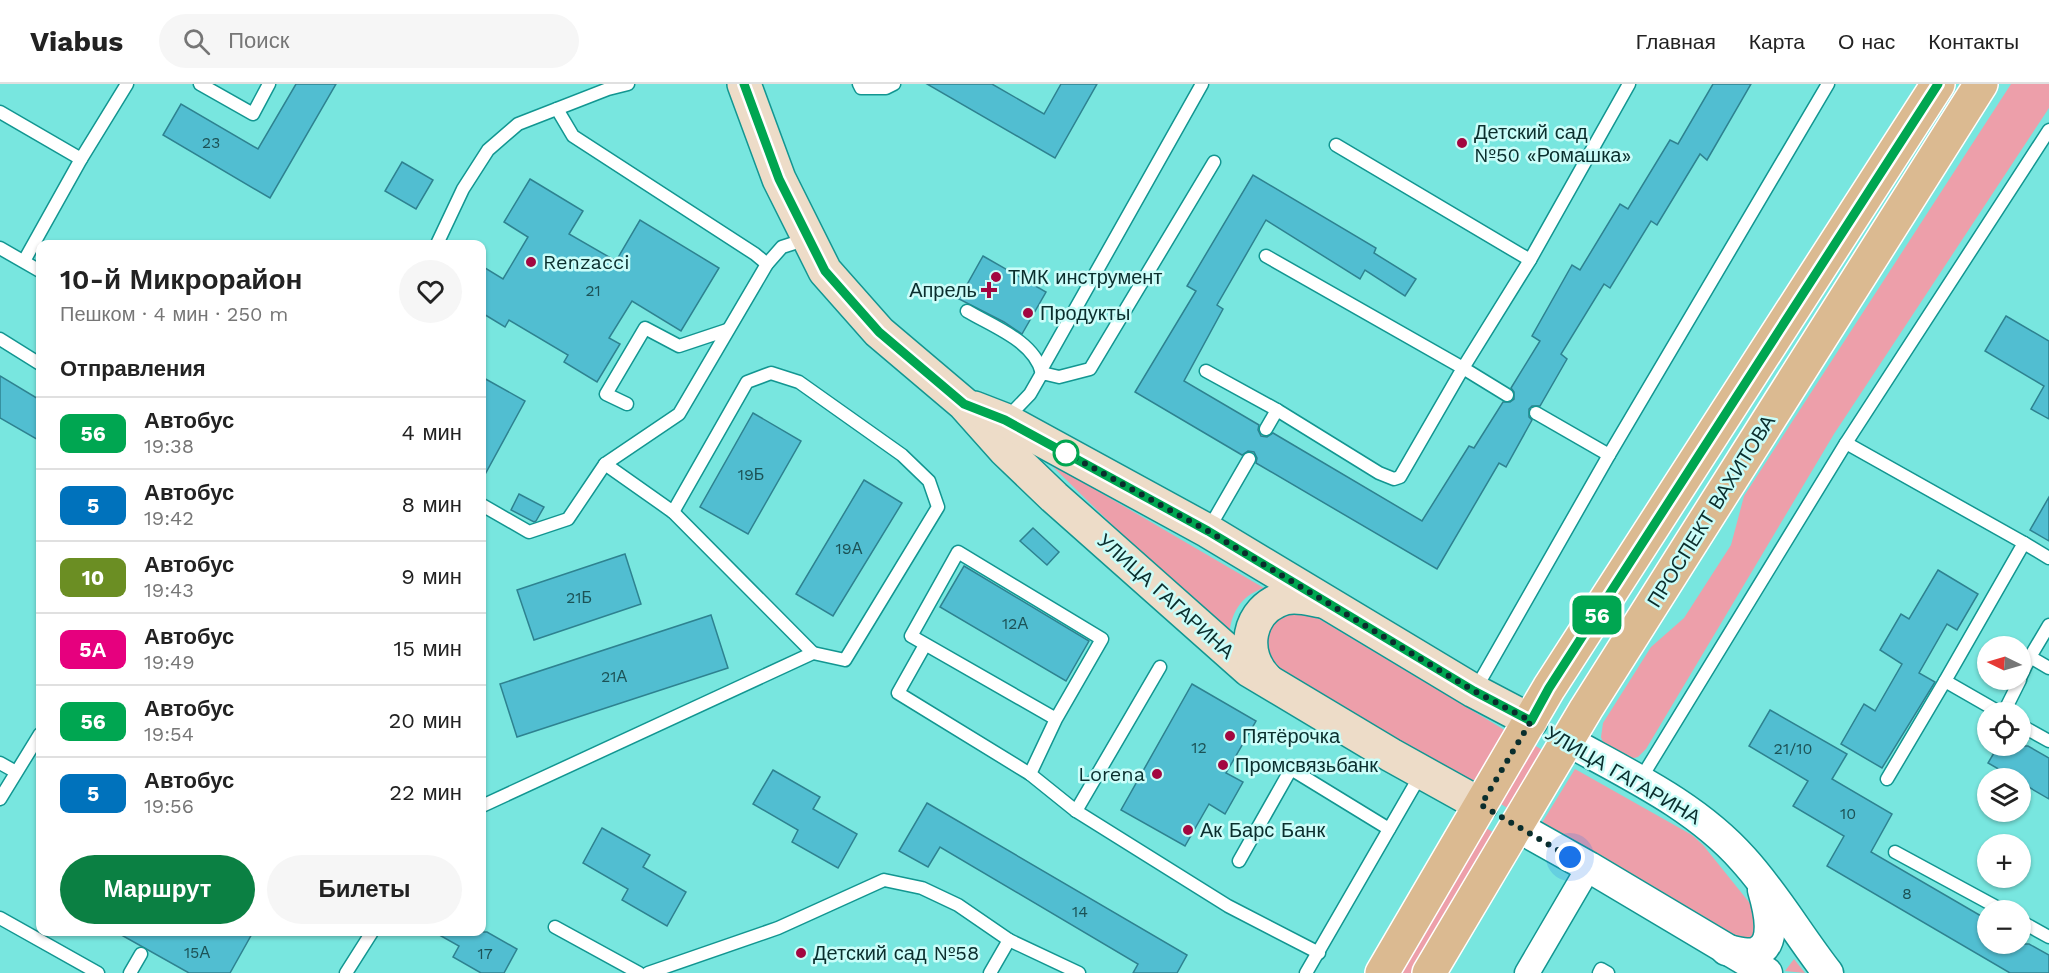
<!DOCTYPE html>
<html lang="ru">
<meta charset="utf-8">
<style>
:root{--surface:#fff;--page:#f6f6f6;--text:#222;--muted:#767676;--line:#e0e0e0;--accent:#0b8043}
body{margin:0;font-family:"Work Sans",sans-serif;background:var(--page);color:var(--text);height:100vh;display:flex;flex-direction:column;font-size:22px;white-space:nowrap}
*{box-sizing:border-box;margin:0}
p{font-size:20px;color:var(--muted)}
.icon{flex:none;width:33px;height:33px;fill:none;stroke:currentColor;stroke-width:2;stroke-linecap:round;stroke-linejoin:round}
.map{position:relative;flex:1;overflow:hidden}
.drawer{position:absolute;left:36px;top:156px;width:450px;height:696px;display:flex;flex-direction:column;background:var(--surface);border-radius:12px;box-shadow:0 2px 4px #0004}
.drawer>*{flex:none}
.badge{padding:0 12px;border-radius:9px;font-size:21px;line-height:39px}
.needle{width:39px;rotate:275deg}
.tools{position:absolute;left:1977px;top:552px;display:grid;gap:12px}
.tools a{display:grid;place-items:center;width:54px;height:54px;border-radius:50%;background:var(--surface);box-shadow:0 2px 4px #0004;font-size:30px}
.you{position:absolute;width:30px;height:30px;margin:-15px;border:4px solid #fff;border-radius:50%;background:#1a73e8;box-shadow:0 0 0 9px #1a73e833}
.map>.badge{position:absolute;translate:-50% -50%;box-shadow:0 0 0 3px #fff}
h2{padding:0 24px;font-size:22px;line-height:54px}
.round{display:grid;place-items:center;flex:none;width:63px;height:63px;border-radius:32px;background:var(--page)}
.head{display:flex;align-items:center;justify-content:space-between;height:102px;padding:0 24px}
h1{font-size:28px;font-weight:600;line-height:45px}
.action{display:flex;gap:12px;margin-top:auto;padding:12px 24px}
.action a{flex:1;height:69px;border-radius:36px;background:var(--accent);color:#fff;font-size:24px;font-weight:600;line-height:69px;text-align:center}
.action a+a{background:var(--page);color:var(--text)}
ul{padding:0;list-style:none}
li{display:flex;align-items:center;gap:18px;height:72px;padding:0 24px;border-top:2px solid var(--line)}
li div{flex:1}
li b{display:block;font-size:22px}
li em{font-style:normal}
li .badge{min-width:66px;font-weight:700;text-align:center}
header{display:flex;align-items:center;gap:36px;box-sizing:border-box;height:84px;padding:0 30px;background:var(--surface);border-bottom:2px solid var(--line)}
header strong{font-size:28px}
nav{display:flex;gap:33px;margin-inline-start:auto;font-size:21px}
.search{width:420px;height:54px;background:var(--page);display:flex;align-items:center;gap:15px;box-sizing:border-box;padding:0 21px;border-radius:33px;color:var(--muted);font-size:22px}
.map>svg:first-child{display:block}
.green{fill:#ed9faa}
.building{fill:#51bed1;stroke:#2e8290;stroke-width:1.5}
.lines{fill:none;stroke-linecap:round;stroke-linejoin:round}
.service-casing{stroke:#129691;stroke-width:15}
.minor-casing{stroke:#129691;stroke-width:27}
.tertiary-casing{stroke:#129691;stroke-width:33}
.secondary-casing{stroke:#129691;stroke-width:36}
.primary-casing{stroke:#fff;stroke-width:36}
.service{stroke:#fff;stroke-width:12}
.minor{stroke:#fff;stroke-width:24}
.tertiary{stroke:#fff;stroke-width:30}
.secondary{stroke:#eddcc8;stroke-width:33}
.primary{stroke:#dbba91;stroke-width:33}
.line-casing{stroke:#fff;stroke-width:14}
.line{stroke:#00a651;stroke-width:9}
.walk{stroke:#0a2e2d;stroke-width:6;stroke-dasharray:0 10.8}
.poi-dot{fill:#a30740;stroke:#cbfdf9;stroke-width:2}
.stop-dot{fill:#fff;stroke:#00a651;stroke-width:3}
.labels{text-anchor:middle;stroke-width:5;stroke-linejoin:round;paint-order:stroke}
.number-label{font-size:16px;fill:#1c5256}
.poi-label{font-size:20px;fill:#0a2e2d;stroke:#cbfdf9;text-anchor:start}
.street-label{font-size:20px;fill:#0a2e2d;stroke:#cbfdf9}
</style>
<header>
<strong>Viabus</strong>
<div class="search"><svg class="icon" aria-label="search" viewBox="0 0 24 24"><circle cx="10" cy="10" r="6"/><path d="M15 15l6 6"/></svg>Поиск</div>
<nav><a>Главная</a><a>Карта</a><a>О нас</a><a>Контакты</a></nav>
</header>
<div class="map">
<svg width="2049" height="889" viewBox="0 0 2049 889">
<rect width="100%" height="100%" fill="#78e6df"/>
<!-- green -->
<g class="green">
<path d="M2011,0h38v24l-215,326 -188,315 -8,8 -9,2 -25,-13 -3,-9 2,-14 48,-76 33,-29 47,-73 13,-49z"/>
<path d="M1048,378l216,126c-24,8 -34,26 -35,51z"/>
<path d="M1301,524l207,124 -33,54 -207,-123 -2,-28 12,-18z"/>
<path d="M1534,661l12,7 -35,58 -12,-7z"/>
<path d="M1575,685l117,66 11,10 62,77 -19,23 -206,-119z"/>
<path d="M1486,744l10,6 -81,139h-13z"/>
<path d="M1794,875l11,14 -20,-2z"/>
</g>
<!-- building -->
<g class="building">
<path d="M296,0h40l-66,114 -107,-63 18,-31 77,45z"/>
<path d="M927,0h65l52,30 17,-30h36l-42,74z"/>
<path d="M1713,0h38l-44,76 -7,-6 -43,71 -6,-4 -41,67 -6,-4 -43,70 6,5 -27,47h-8l-3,3v8l3,3 -26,47 -7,-4 -62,106 -181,-106 1,-5 -3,-6 -6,-1 -6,4 -107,-63 61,-101 -9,-5 66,-111 123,73 -2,5 42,26 -11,17 -40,-26 -5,9 -94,-59 -49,85 6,4 -39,72 75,44 -1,5 3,6 6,1 6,-4 149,88 47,-75 5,2 29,-46h7l4,-3v-7l-3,-4 29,-47 -8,-5 40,-71 8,5 40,-66 8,5 42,-69 8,4z"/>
<path d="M402,78l31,18 -17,29 -31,-18z"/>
<path d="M530,95l53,32 -14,23 47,27 24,-41 79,48 -38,63 -49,-30 -23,37 11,6 -23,38 -33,-20 4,-7 -59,-35 -4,7 -23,-14v-47l21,13 25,-42 -24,-15z"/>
<path d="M983,172l63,36 -24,42 -18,-12 -45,-23z"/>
<path d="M2006,232l43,25v78l-18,-10 13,-23 -59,-35z"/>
<path d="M0,292l40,24v41l-40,-23z"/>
<path d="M482,293l43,24 -43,79z"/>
<path d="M753,329l48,28 -53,93 -48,-27z"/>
<path d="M864,396l38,23 -69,113 -37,-22z"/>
<path d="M519,410l25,13 -8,14 -2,1 -23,-12z"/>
<path d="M2049,413v44l-19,-11z"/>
<path d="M1033,444l26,24 -12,13 -27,-24z"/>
<path d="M625,470l16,50 -107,36 -17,-50z"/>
<path d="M964,482l125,75 -23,40 -126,-74z"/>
<path d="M1938,486l40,24 -21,36 -10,-6 -28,49 16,9 -53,86 -41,-24 23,-40 11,7 27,-47 -22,-14 21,-36 8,5z"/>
<path d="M711,531l17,53 -211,69 -17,-53z"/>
<path d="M1192,600l64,37 -30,52 17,9 -18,32 -16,-10 -24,42 -64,-36z"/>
<path d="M1770,626l77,44 -15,25 60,35 -21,38 117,68v24h41l20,11v18h-39l-183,-107 17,-30 -51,-30 15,-25 -59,-35z"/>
<path d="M1998,662h30l21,12v41l-29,-17v-4h-6l-26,-15z"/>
<path d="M773,686l47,27 -7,12 44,25 -19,34 -46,-26 6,-12 -45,-26z"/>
<path d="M927,719l260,152 -10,18h-44l5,-9 -198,-117 -12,20 -29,-16z"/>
<path d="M602,744l48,27 -7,12 43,25 -19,34 -45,-26 6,-11 -45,-26z"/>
<path d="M116,848h137l-23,41h-41z"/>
<path d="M434,848h53l30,17 -13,24h-23l-28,-16 6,-11z"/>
</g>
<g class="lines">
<!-- service casing -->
<g class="service-casing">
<g id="service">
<path d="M200,0l53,30 16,-30"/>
<path d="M859,0l2,4h25l8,-4"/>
<path d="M557,25l16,27 182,118 12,10"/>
<path d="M0,28l81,47"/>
<path d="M1336,61l194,115"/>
<path d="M437,160l26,-55 25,-39 30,-26 90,-35 20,-5"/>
<path d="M0,164l40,23"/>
<path d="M24,177l57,-102 46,-75"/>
<path d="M967,227c27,16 67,30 75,62"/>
<path d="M0,255l40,25"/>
<path d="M1041,286l161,-286"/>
<path d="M1206,287l71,39 102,63 15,6 6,-2 63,-109 -197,-112"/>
<path d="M1507,311l-44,-27 67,-108 99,-176"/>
<path d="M627,320l-21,-10 39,-66 34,18 48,-16"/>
<path d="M1536,329l73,42"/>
<path d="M1006,335l24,-25 12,-21 17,4 31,-8 124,-207"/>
<path d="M1266,345l11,-19"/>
<path d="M1846,359l178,100 -79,138 54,31"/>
<path d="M605,380l74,-50 88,-150 15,-17 25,-8"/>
<path d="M482,421l47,27 39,-13 37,-55 68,48 140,141"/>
<path d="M1208,446l41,-71"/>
<path d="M2024,459l25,15"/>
<path d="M2049,541l-19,32 19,11"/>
<path d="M925,561l-27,48 132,81 46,37 152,95 91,47"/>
<path d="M2020,594l10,-21"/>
<path d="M1475,606l134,-235 219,-371"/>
<path d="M2004,628l16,-32"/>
<path d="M2020,641l29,16"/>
<path d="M0,679l16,9"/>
<path d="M1030,690l26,-55 46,-80 -144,-87 -47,84 145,83"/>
<path d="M1887,695l58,-98"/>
<path d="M1640,696l206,-337 203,-313"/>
<path d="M0,715l40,-65"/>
<path d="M482,722l331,-153 32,7 93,-153 -9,-26 -27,-26 -103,-73 -28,-9 -24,9 -74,130"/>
<path d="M1076,727l84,-144"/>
<path d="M1895,768l107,58"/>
<path d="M1239,777l52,-92 98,60"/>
<path d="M0,834l98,55"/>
<path d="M2020,837l29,16"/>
<path d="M555,843l84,46"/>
<path d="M1009,856l70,33"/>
<path d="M130,889l11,-19"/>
<path d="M346,889l26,-41"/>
<path d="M648,889l130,-45 106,-48 38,8 36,17 51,35 -19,33"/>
<path d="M1306,889l115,-199"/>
<path d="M1599,889l2,-4 7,4"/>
</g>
</g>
<!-- minor casing -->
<g class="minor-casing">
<path id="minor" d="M1527,889l62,-106"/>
</g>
<!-- tertiary casing -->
<g class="tertiary-casing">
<g id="tertiary">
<path d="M1568,657c61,34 128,65 175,118 32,35 56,77 85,114"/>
<path d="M1516,742l73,41 178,106"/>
<path d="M1726,866c9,1 20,5 28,3 25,-6 14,-46 9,-63"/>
</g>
</g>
<!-- secondary casing -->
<g class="secondary-casing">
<g id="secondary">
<path d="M744,0l35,95 46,92 54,61 85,72 41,46 49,47 195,173 142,85 90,50"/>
<path d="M974,324l31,12 203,111 266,160 57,30"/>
<path d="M1267,596c-27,-26 -20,-71 18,-82 13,-3 25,1 37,3"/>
</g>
</g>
<!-- primary casing -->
<g class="primary-casing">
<g id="primary">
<path d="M1382,889l167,-285 389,-604"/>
<path d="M1429,889l157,-264 395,-625"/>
</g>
</g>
<!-- service -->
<use href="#service" class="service"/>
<!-- minor -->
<use href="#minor" class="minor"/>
<!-- tertiary -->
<use href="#tertiary" class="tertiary"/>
<!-- secondary -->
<use href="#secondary" class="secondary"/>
<!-- primary -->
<use href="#primary" class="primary"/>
</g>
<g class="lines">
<!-- line casing -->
<g class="line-casing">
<path id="line" d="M744,0l35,95 46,92 54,61 85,72 41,16 203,111 266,160 57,30 18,-33 389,-604"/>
</g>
<!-- line -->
<use href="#line" class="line"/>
<!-- walk -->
<path class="walk" d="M1066,369l142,78 266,160 57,30 -50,84 89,52"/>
</g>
<!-- markers -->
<g class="poi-dot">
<circle cx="1462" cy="59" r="6"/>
<circle cx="531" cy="178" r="6"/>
<circle cx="996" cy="193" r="6"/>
<path d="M986 197h6v6h6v6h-6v6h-6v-6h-6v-6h6z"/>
<circle cx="1028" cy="229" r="6"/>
<circle cx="1230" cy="652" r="6"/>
<circle cx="1223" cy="681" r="6"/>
<circle cx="1157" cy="690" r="6"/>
<circle cx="1188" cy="746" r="6"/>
<circle cx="801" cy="869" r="6"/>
</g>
<circle class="stop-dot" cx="1066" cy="369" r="12"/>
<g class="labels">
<!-- number labels -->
<g class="number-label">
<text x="211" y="64">23</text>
<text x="593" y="212">21</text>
<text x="751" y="396">19Б</text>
<text x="849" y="470">19А</text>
<text x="579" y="519">21Б</text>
<text x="1015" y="545">12А</text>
<text x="614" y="598">21А</text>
<text x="1199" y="669">12</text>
<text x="1793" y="670">21/10</text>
<text x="1848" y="735">10</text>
<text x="1907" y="815">8</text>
<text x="1080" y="833">14</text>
<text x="197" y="874">15А</text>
<text x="485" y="875">17</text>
</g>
<!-- poi labels -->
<g class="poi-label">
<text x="1474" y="55">Детский сад<tspan x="1474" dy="23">№50 «Ромашка»</tspan></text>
<text x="543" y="185">Renzacci</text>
<text x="1008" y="200">ТМК инструмент</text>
<text x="977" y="213" text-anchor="end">Апрель</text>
<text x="1040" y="236">Продукты</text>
<text x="1242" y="659">Пятёрочка</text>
<text x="1235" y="688">Промсвязьбанк</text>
<text x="1145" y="697" text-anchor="end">Lorena</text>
<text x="1200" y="753">Ак Барс Банк</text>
<text x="813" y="876">Детский сад №58</text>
</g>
<!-- street labels -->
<g class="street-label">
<text transform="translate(1711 427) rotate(-58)" y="7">ПРОСПЕКТ ВАХИТОВА</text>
<text transform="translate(1166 512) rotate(42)" y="7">УЛИЦА ГАГАРИНА</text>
<text transform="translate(1623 691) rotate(30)" y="7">УЛИЦА ГАГАРИНА</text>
</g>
</g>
</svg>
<div class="tools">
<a><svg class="needle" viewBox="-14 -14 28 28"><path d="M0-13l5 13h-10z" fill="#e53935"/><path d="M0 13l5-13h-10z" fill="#767676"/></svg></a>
<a><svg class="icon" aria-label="locate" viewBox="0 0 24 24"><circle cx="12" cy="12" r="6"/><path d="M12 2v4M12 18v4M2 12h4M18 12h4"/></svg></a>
<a><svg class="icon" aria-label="layers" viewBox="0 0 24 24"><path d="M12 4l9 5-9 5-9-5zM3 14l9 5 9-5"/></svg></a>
<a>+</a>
<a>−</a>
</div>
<div class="you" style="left:1570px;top:773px"></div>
<b class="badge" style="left:1597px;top:531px;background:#00a651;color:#fff">56</b>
<section class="drawer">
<div class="head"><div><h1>10-й Микрорайон</h1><p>Пешком · 4 мин · 250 m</p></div><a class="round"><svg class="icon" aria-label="heart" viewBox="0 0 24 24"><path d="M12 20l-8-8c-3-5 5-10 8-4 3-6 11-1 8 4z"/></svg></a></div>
<h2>Отправления</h2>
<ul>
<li><span class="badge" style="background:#00a651;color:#fff">56</span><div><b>Автобус</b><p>19:38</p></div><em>4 мин</em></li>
<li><span class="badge" style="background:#0072bc;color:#fff">5</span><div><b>Автобус</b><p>19:42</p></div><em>8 мин</em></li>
<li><span class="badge" style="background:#6b8e23;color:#fff">10</span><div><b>Автобус</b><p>19:43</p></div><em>9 мин</em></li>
<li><span class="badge" style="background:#e6007e;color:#fff">5А</span><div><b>Автобус</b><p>19:49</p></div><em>15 мин</em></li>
<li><span class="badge" style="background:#00a651;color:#fff">56</span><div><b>Автобус</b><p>19:54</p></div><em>20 мин</em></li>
<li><span class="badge" style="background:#0072bc;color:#fff">5</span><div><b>Автобус</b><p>19:56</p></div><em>22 мин</em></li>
</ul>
<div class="action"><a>Маршрут</a><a>Билеты</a></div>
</section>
</div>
